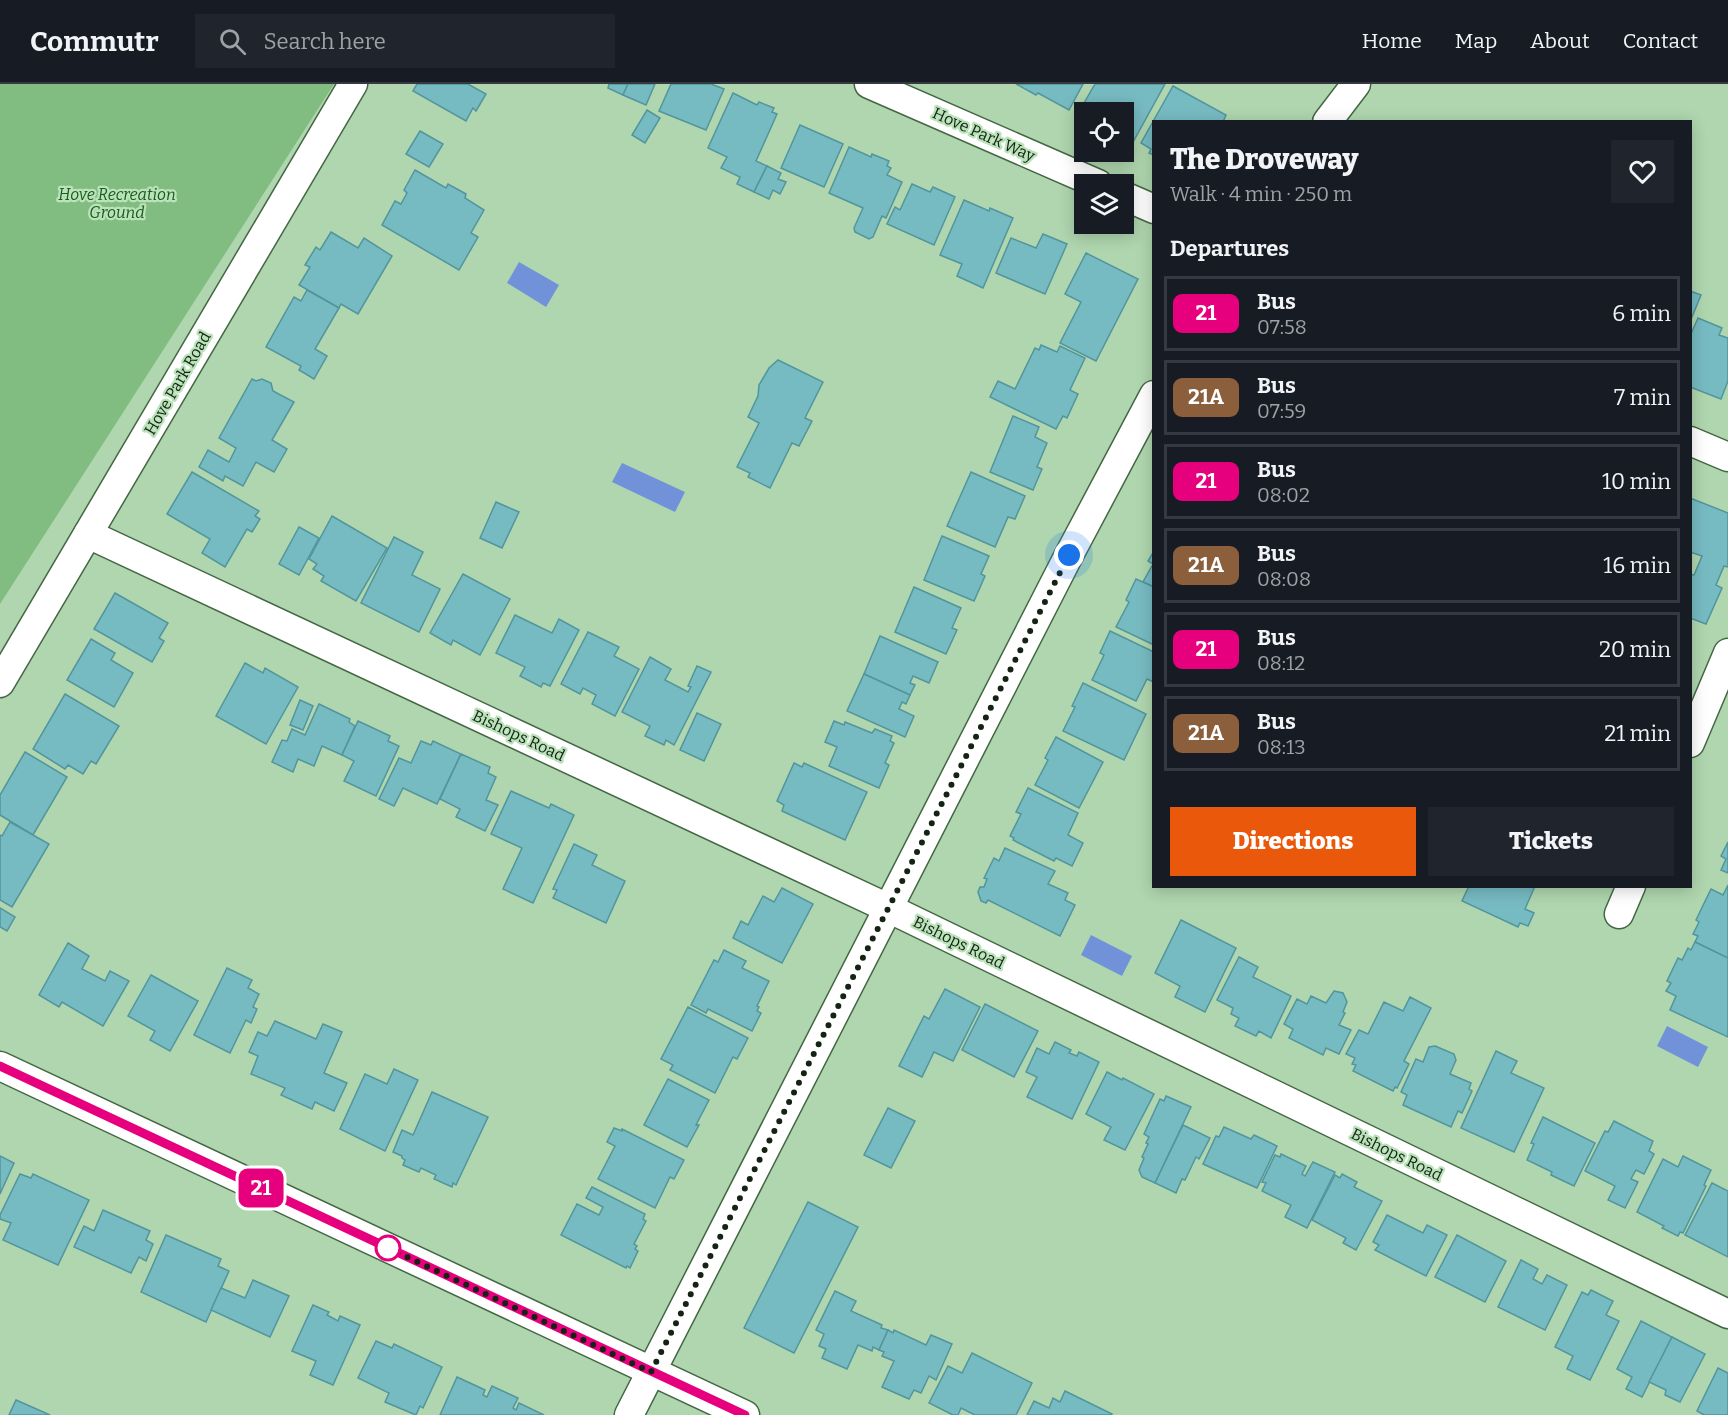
<!DOCTYPE html>
<meta charset="utf-8">
<style>
:root{--surface:#171b24;--page:#20242c;--text:#f1f3f6;--muted:#9ea1a6;--line:#363941;--accent:#ea580c}
body{margin:0;font-family:Bitter,serif;background:var(--page);color:var(--text);height:100vh;display:flex;flex-direction:column;font-size:22px;white-space:nowrap}
*{box-sizing:border-box;margin:0}
p{font-size:20px;color:var(--muted)}
.icon{flex:none;width:33px;height:33px;fill:none;stroke:currentColor;stroke-width:2;stroke-linecap:round;stroke-linejoin:round}
.map{position:relative;flex:1;overflow:hidden}
.sheet{position:absolute;left:1152px;top:36px;width:540px;height:768px;display:flex;flex-direction:column;background:var(--surface);border-radius:0px;box-shadow:0 3px 15px #0003}
.sheet>*{flex:none}
.badge{padding:0 12px;border-radius:9px;font-size:21px;line-height:39px}
.buttons{position:absolute;left:1074px;top:18px;display:grid;gap:12px}
.buttons a{display:grid;place-items:center;width:60px;height:60px;border-radius:0px;background:var(--surface);box-shadow:0 3px 15px #0003;font-size:30px}
.you{position:absolute;width:30px;height:30px;margin:-15px;border:4px solid #fff;border-radius:50%;background:#1a73e8;box-shadow:0 0 0 9px #1a73e833}
.map>.badge{position:absolute;translate:-50% -50%;box-shadow:0 0 0 3px #fff}
h2{padding:0 18px;font-size:22px;line-height:54px}
.round{display:grid;place-items:center;flex:none;width:63px;height:63px;border-radius:0px;background:var(--page)}
.headline{display:flex;align-items:center;justify-content:space-between;height:102px;padding:0 18px}
h1{font-size:28px;font-weight:800;line-height:45px}
.action{display:flex;gap:12px;margin-top:auto;padding:12px 18px}
.action a{flex:1;height:69px;border-radius:0px;background:var(--accent);color:#fff;font-size:24px;font-weight:800;line-height:69px;text-align:center}
.action a+a{background:var(--page);color:var(--text)}
ul{padding:0;list-style:none}
li{display:flex;align-items:center;gap:18px;height:75px;margin:0 12px 9px;padding:0 6px;border:3px solid var(--line);border-radius:0px}
li div{flex:1}
li b{display:block;font-size:22px}
li em{font-style:normal}
li .badge{min-width:66px;font-weight:700;text-align:center}
header{display:flex;align-items:center;gap:36px;box-sizing:border-box;height:84px;padding:0 30px;background:var(--surface);border-bottom:2px solid var(--line)}
header strong{font-size:28px}
nav{display:flex;gap:33px;margin-inline-start:auto;font-size:21px}
.search{width:420px;height:54px;background:var(--page);display:flex;align-items:center;gap:15px;box-sizing:border-box;padding:0 21px;border-radius:0px;color:var(--muted);font-size:22px}
.map>svg:first-child{display:block}
.green{fill:#81bc80}
.water{fill:#7192d9}
.building{fill:#77bbc2;stroke:#52959c;stroke-width:1.5}
.lines{fill:none;stroke-linecap:round;stroke-linejoin:round}
.minor-casing{stroke:#446743;stroke-width:31}
.minor{stroke:#fff;stroke-width:28}
.line-casing{stroke:#fff;stroke-width:14}
.line{stroke:#e6007e;stroke-width:9}
.walk{stroke:#142314;stroke-width:6;stroke-dasharray:0 10.8}
.stop-dot{fill:#fff;stroke:#e6007e;stroke-width:3}
.labels{text-anchor:middle;stroke-width:4.5;stroke-linejoin:round;paint-order:stroke}
.street-label{font-size:16px;fill:#142314;stroke:#bbe3ba}
.park-label{font-size:16px;font-style:italic;fill:#1a5b1f;stroke:#bbe3ba}
</style>
<header>
<strong>Commutr</strong>
<div class="search"><svg class="icon" aria-label="search" viewBox="0 0 24 24"><circle cx="10" cy="10" r="6"/><path d="M15 15l6 6"/></svg>Search here</div>
<nav><a>Home</a><a>Map</a><a>About</a><a>Contact</a></nav>
</header>
<div class="map">
<svg width="1728" height="1331" viewBox="0 0 1728 1331">
<rect width="100%" height="100%" fill="#afd6ae"/>
<!-- green -->
<path class="green" d="M0,0h334l-334,520z"/>
<!-- water -->
<g class="water">
<path d="M519,178l40,23 -13,22 -39,-24z"/>
<path d="M622,379l63,29 -10,20 -63,-30z"/>
<path d="M1091,851l41,21 -10,20 -41,-21z"/>
<path d="M1667,942l41,21 -10,20 -41,-21z"/>
</g>
<!-- building -->
<g class="building">
<path d="M417,0h51l18,10 -10,17 -3,-3 -7,13 -53,-30z"/>
<path d="M609,0h19l-5,11 -15,-7z"/>
<path d="M628,0h27l-9,21 -23,-10z"/>
<path d="M671,0h40l13,5 -18,41 -47,-19z"/>
<path d="M1016,0h67l-14,26 -31,-17 -2,2z"/>
<path d="M1095,0h70l-33,60 -8,-5v-27h-40v10l-8,-5z"/>
<path d="M1173,2l53,29 -3,7h-69v33l-5,-2 2,-4 -10,-6z"/>
<path d="M733,9l24,12 2,-3 15,6 -2,4 5,2 -21,47 11,5 -13,26 -17,-8 3,-7 -19,-9 6,-11 -19,-9z"/>
<path d="M647,26l13,8 -15,25 -13,-8z"/>
<path d="M800,41l43,19 -19,43 -43,-19z"/>
<path d="M420,47l23,13 -14,23 -23,-13z"/>
<path d="M849,63l22,10 1,-3 17,7 -2,5 4,2 -4,7 15,7 -16,36 -4,-2 -9,21 -4,2 -14,-7 -1,-4 9,-20 -34,-15z"/>
<path d="M767,82l14,7 -3,6 8,3 -6,12 -7,-4 -4,9 -15,-7z"/>
<path d="M415,86l31,18 2,-4 18,10 -1,4 19,12 -13,23 7,4 -19,33 -77,-45 13,-24 6,3 6,-11 -3,-3z"/>
<path d="M912,100l18,8 3,-5 22,10 -21,48 -47,-21 8,-17 5,3z"/>
<path d="M964,116l25,11 1,-3 23,10 -30,70 -26,-12 5,-12 -22,-9z"/>
<path d="M331,148l27,16 6,-10 28,18 -34,58 -17,-10 -2,4 -40,-23 11,-18 -5,-2 11,-18 4,3z"/>
<path d="M1043,150l24,10 -22,50 -49,-21 15,-35 25,10z"/>
<path d="M1086,169l52,26 -42,82 -36,-18 21,-41 -16,-8z"/>
<path d="M307,206l32,18 -24,41 12,7 -13,23 -15,-9 2,-4 -35,-19 28,-50 7,4z"/>
<path d="M1690,207l11,4 -11,27z"/>
<path d="M1698,234l24,10 -3,7 9,3v43l-7,18 -31,-12v-51z"/>
<path d="M1041,261l16,7 3,-6 25,12 -15,32 8,4 -11,24 -4,-2 -7,13 -66,-32 8,-16 17,8 20,-41 4,2z"/>
<path d="M778,276l45,22 -18,36 7,3 -13,25 -7,-3 -22,45 -22,-11 2,-4 -13,-6 22,-44 -11,-6 10,-21 1,-11 10,-17z"/>
<path d="M252,295l4,2 6,-2 9,4 2,8 21,11 -22,38 15,9 -13,23 -18,-10 -13,24 -18,-10 -2,5 -24,-14 9,-17 21,12 7,-14 -17,-10z"/>
<path d="M1013,332l26,11 -4,10 12,6 -10,24 5,2 -9,21 -43,-18z"/>
<path d="M192,388l67,39 -4,5 5,3 -8,13 -5,-3 -22,38 -23,-14 8,-14 -43,-25z"/>
<path d="M971,388l54,24 -10,23 -7,-2 -13,30 -48,-21z"/>
<path d="M1690,414l38,15v53l-1,1 -3,-1 -8,19 6,3 -16,36 -16,-6v-44l4,1 8,-19 -12,-4z"/>
<path d="M496,418l23,10 -17,36 -22,-10z"/>
<path d="M332,432l55,32 -31,53 -35,-20 3,-5 -11,-7 4,-5 -8,-5z"/>
<path d="M299,443l20,11 -20,37 -20,-11z"/>
<path d="M942,452l47,20 -8,18 4,2 -11,25 -50,-21z"/>
<path d="M394,453l29,15 -11,23 28,14 -21,43 -58,-29z"/>
<path d="M1154,467v36l-11,-5 10,-18 -5,-3z"/>
<path d="M463,490l47,25 -30,56 -27,-15 -2,5 -21,-12z"/>
<path d="M1136,495l18,8v58l-38,-18 13,-25 -3,-2z"/>
<path d="M914,503l47,21 -9,20 5,2 -11,24 -51,-22z"/>
<path d="M115,509l53,30 -9,15 5,3 -12,21 -58,-33z"/>
<path d="M515,531l37,18 7,-14 20,11 -29,56 -7,-3 -2,4 -21,-11 5,-9 -29,-14z"/>
<path d="M1110,547l44,21v30l-7,-3 -11,22 -44,-21 12,-25 -4,-2z"/>
<path d="M588,548l31,15 -5,9 25,13 -24,47 -23,-12 4,-9 -13,-7 -3,6 -19,-10z"/>
<path d="M880,552l58,26 -9,21 -16,-7 -3,7 5,2 -5,10 -46,-21z"/>
<path d="M91,555l24,14 -4,7 22,13 -19,34 -47,-27z"/>
<path d="M650,573l21,12 -6,11 23,12 3,-5 -3,-1 9,-20 14,6 -37,73 -8,-5 -2,5 -19,-9 5,-10 -28,-14z"/>
<path d="M245,579l18,10 2,-5 33,19 -32,57 -50,-28z"/>
<path d="M864,590l46,21 -4,9 -4,-2 -3,7 15,7 -9,21 -58,-26z"/>
<path d="M1083,599l63,31 -22,46 -61,-29 12,-24 -3,-1z"/>
<path d="M65,610l54,32 -23,38 -5,-3 -8,13 -15,-9 -3,4 -32,-20z"/>
<path d="M300,616l13,6 -10,24 -13,-5z"/>
<path d="M319,620l31,15 -1,3 6,4 -13,29 -20,-9 -8,20 -16,-7 -5,13 -21,-10 10,-22 5,1 5,-12 13,6z"/>
<path d="M697,629l24,11 -17,37 -24,-11z"/>
<path d="M358,637l32,15 -2,5 11,5 -23,50 -32,-15 10,-20 -12,-6z"/>
<path d="M834,637l10,4 1,-3 27,11 3,-4 17,7 -2,5 4,2 -9,20 4,2 -10,23 -50,-22 8,-19 -12,-5z"/>
<path d="M1056,653l47,25 -24,46 -44,-23 13,-25 -3,-2z"/>
<path d="M421,657l10,4 2,-4 28,13 -24,50 -34,-16 -9,18 -15,-7 20,-41 12,5z"/>
<path d="M25,668l42,25 -34,58 -33,-20v-20z"/>
<path d="M461,670l29,13 -2,6 8,4 -10,23 12,5 -13,26 -29,-14 4,-8 -20,-10z"/>
<path d="M794,679l8,4 2,-4 63,29 -22,48 -63,-29 2,-6 -7,-4z"/>
<path d="M1028,704l50,25 -10,22 15,8 -11,23 -16,-8 -2,3 -41,-21 1,-2 -4,-2 11,-22 -5,-2z"/>
<path d="M511,707l38,17 2,-4 23,11 -41,88 -30,-14 19,-41 -31,-14z"/>
<path d="M10,738l39,22 -37,63 -12,-7v-65l2,1z"/>
<path d="M1728,758v31l-7,-3 5,-11 -5,-3z"/>
<path d="M574,760l23,11 -5,10 33,16 -19,42 -53,-25 4,-8 -4,-1z"/>
<path d="M1005,764l50,23 -7,13 20,9 -3,7 10,5 -15,31 -72,-36 -2,3 -5,-2 -3,-9 2,-5h4l3,-8 -3,-1 10,-20 5,3z"/>
<path d="M1728,801v73l-33,-16 3,-6 -5,-2 6,-12 -3,-2 15,-31 12,6z"/>
<path d="M1469,802h66l-10,23 9,4 -6,13 -8,-3 -2,4 -56,-26z"/>
<path d="M782,804l31,16 -31,59 -49,-25 8,-17 7,4 15,-29 11,6z"/>
<path d="M0,824l15,9 -8,14 -7,-4z"/>
<path d="M1181,836l55,28 -31,64 -30,-15 5,-11 -25,-13z"/>
<path d="M1695,858l33,16v79l-58,-27 6,-14 -10,-5 5,-8 -4,-2 11,-23 4,2 6,-12 3,2z"/>
<path d="M68,859l21,13 -7,13 23,12 5,-10 19,10 -26,45 -41,-24 -3,5 -20,-12z"/>
<path d="M724,866l22,11 -4,7 27,13 -12,25 2,1 -2,4 4,2 -9,18 -44,-22 -2,4 -15,-8 23,-45 4,2z"/>
<path d="M1239,873l19,10 -5,10 38,19 -20,42 -12,-7 -3,5 -21,-10 4,-8 -8,-4 2,-6 -16,-8z"/>
<path d="M227,884l25,12 -4,8 11,6 -6,13 4,2 -6,14 -5,-3 -16,33 -36,-18z"/>
<path d="M151,891l47,26 -28,50 -20,-11 5,-9 -27,-15z"/>
<path d="M945,905l35,18 -27,54 -19,-9 -12,25 -23,-11 25,-50 5,3z"/>
<path d="M1334,907l9,2 4,9 -4,10 2,1 -6,12 12,5 -12,24 -13,-6 -3,7 -34,-17 4,-9 -9,-5 13,-25 10,5 4,-8 15,7z"/>
<path d="M1410,913l21,11 -27,53 5,3 -12,24 -2,-1 -2,4 -40,-20 3,-6 -4,-1 3,-6 -9,-4 13,-24 9,4 16,-32 19,9z"/>
<path d="M985,920l53,27 -24,46 -52,-27z"/>
<path d="M688,923l60,31 -11,21 -4,-2 -18,36 -45,-23 3,-5 -12,-6z"/>
<path d="M275,937l41,18 7,-15 19,8 -18,41 23,10 -13,28 -19,-9 -3,7 -31,-14 4,-7 -34,-14 7,-18 -9,-4 9,-20 9,4z"/>
<path d="M1055,958l16,8 -2,3 8,3 2,-4 20,10 -27,57 -45,-22 10,-20 -11,-5 11,-24 12,6z"/>
<path d="M1435,962l19,8 2,6 -6,14 21,9 -2,6 3,2 -10,22 -4,-2 -7,16 -48,-22 4,-10 -6,-3 15,-33 7,3 6,-15z"/>
<path d="M1496,967l21,10 -6,12 33,15 -30,64 -53,-24z"/>
<path d="M394,985l24,11 -33,71 -45,-22 25,-55 22,10z"/>
<path d="M1107,988l15,8 1,-2 31,16 -29,56 -21,-10 7,-13 -25,-13z"/>
<path d="M668,995l41,21 -13,25h3l-12,22 -43,-22z"/>
<path d="M432,1008l56,25 -32,68 -3,-2 -1,4 -18,-8 2,-4 -15,-7 -2,4 -16,-7 2,-5 -3,-2v-2l-9,-4 9,-22 11,5z"/>
<path d="M1166,1012l25,11 -36,76 -13,-6 -3,-7 5,-12 -2,-1 6,-13 -2,-1 3,-6 -5,-3 16,-35 4,2z"/>
<path d="M888,1024l27,13 -24,47 -27,-13z"/>
<path d="M1543,1033l52,26 -21,43 -23,-11 1,-3 -25,-12 7,-16 -3,-1z"/>
<path d="M1614,1037l39,20 -4,10 5,3 -10,20 -8,-4 -5,9 7,3 -13,26 -17,-8 7,-14 -30,-15 20,-40 3,1z"/>
<path d="M1183,1041l27,13 -11,21 -3,-2 -11,23 -3,-1 -6,14 -21,-10z"/>
<path d="M1224,1043l27,12 3,-4 23,11 -20,42 -54,-24 13,-28 3,1z"/>
<path d="M614,1044l8,3v-2l62,31 -10,19 -4,-2 -15,31 -57,-29 17,-33 -8,-4z"/>
<path d="M1281,1070l25,12 -4,8 3,2 8,-14 22,10 -28,56 -22,-11 6,-12 -29,-14 4,-8 -4,-1 13,-27 5,2z"/>
<path d="M0,1072l14,7 -14,31z"/>
<path d="M1683,1072l28,14 -7,15 2,1 -23,47 -3,-1 -2,4 -16,-8 2,-2 -27,-14 26,-53 15,8z"/>
<path d="M20,1090l11,4 2,-4 56,26 -31,65 -55,-25 8,-17 -11,-4v-4z"/>
<path d="M1342,1090l15,8 -3,5 28,14 -26,49 -13,-7 3,-5 -34,-18 23,-45 5,3z"/>
<path d="M1712,1099l16,8v66l-43,-22z"/>
<path d="M592,1103l53,27 -2,5 3,2 -12,23 3,2 -2,3 3,2 -8,17 -3,-2 -1,2 -65,-33 16,-31 22,11 4,-8 -17,-9z"/>
<path d="M808,1118l50,25 -64,126 -50,-25z"/>
<path d="M103,1126l47,21 -4,9 7,4 -7,17 -7,-4 -8,16 -57,-26 10,-21 10,5z"/>
<path d="M1387,1131l36,18 4,-8 20,10 -21,41 -51,-26 4,-5 -6,-3z"/>
<path d="M166,1151l55,24 -3,7 11,5 -23,51 -65,-30z"/>
<path d="M1457,1151l49,26 -21,41 -50,-25z"/>
<path d="M1521,1176l17,9 -5,10 9,5 5,-9 20,10 -22,45 -47,-23z"/>
<path d="M253,1196l36,16 -19,41 -59,-27 10,-22 24,10z"/>
<path d="M1591,1206l22,11 -7,14 13,6 -29,59 -23,-11 6,-13 -18,-9 27,-55 6,3z"/>
<path d="M835,1207l21,10 -5,10 31,14 -1,3 7,2 -9,20 -6,-3 -1,4 -14,-6 -11,24 -25,-11 4,-9 -7,-3 5,-12 -8,-4z"/>
<path d="M313,1221l16,7 -2,3 11,6 2,-5 20,9 -27,60 -23,-10 6,-14 -24,-10z"/>
<path d="M1641,1237l31,16 -30,60 -16,-8 6,-12 -15,-8z"/>
<path d="M888,1246l5,3 1,-3 32,15 5,-10 21,9 -16,36 -7,-4 -8,17 -7,-3 -5,9 -27,-12 12,-26 -12,-5 2,-4 -5,-2z"/>
<path d="M1672,1253l33,17 -25,48 -15,-7 1,-5 -17,-8z"/>
<path d="M376,1257l16,7 2,-4 48,23 -19,41 -3,-2 -4,9 -31,-13 4,-9 -31,-15z"/>
<path d="M972,1269l60,30 -16,32h-41l-14,-7 -3,7h-5l-24,-12 19,-37 14,7z"/>
<path d="M1718,1284l10,5v42h-24l-7,-4z"/>
<path d="M457,1293l28,13 -2,5 4,2 5,-11 26,12 -5,10 3,2 3,-7 25,12h-104z"/>
<path d="M1065,1307l47,23 -1,1h-84l7,-14 15,7 4,-10 7,4z"/>
<path d="M16,1316l34,15h-41z"/>
</g>
<g class="lines">
<!-- minor casing -->
<g class="minor-casing">
<g id="minor">
<path d="M869,0l229,100"/>
<path d="M1327,38l29,-38"/>
<path d="M1124,112l30,13"/>
<path d="M1690,357l38,16"/>
<path d="M88,450l802,375 838,405"/>
<path d="M0,599l353,-599"/>
<path d="M1690,659l38,-90"/>
<path d="M1619,830l12,-28"/>
<path d="M0,982l745,349"/>
<path d="M629,1331l440,-860 85,-160"/>
</g>
</g>
<!-- minor -->
<use href="#minor" class="minor"/>
</g>
<g class="lines">
<!-- line casing -->
<g class="line-casing">
<path id="line" d="M0,982l745,349"/>
</g>
<!-- line -->
<use href="#line" class="line"/>
<!-- walk -->
<path class="walk" d="M388,1164l263,124 418,-817"/>
</g>
<!-- markers -->
<circle class="stop-dot" cx="388" cy="1164" r="12"/>
<g class="labels">
<!-- street labels -->
<g class="street-label">
<text transform="translate(984 50) rotate(24)" y="6">Hove Park Way</text>
<text transform="translate(177 299) rotate(-60)" y="6">Hove Park Road</text>
<text transform="translate(519 651) rotate(25)" y="6">Bishops Road</text>
<text transform="translate(959 858) rotate(26)" y="6">Bishops Road</text>
<text transform="translate(1397 1070) rotate(26)" y="6">Bishops Road</text>
</g>
<!-- park labels -->
<g class="park-label">
<text x="117" y="116">Hove Recreation<tspan x="117" dy="18">Ground</tspan></text>
</g>
</g>
</svg>
<div class="buttons">
<a><svg class="icon" aria-label="locate" viewBox="0 0 24 24"><circle cx="12" cy="12" r="6"/><path d="M12 2v4M12 18v4M2 12h4M18 12h4"/></svg></a>
<a><svg class="icon" aria-label="layers" viewBox="0 0 24 24"><path d="M12 4l9 5-9 5-9-5zM3 14l9 5 9-5"/></svg></a>
</div>
<div class="you" style="left:1069px;top:471px"></div>
<b class="badge" style="left:261px;top:1104px;background:#e6007e;color:#fff">21</b>
<section class="sheet">
<div class="headline"><div><h1>The Droveway</h1><p>Walk · 4 min · 250 m</p></div><a class="round"><svg class="icon" aria-label="heart" viewBox="0 0 24 24"><path d="M12 20l-8-8c-3-5 5-10 8-4 3-6 11-1 8 4z"/></svg></a></div>
<h2>Departures</h2>
<ul>
<li><span class="badge" style="background:#e6007e;color:#fff">21</span><div><b>Bus</b><p>07:58</p></div><em>6 min</em></li>
<li><span class="badge" style="background:#8b5e3c;color:#fff">21A</span><div><b>Bus</b><p>07:59</p></div><em>7 min</em></li>
<li><span class="badge" style="background:#e6007e;color:#fff">21</span><div><b>Bus</b><p>08:02</p></div><em>10 min</em></li>
<li><span class="badge" style="background:#8b5e3c;color:#fff">21A</span><div><b>Bus</b><p>08:08</p></div><em>16 min</em></li>
<li><span class="badge" style="background:#e6007e;color:#fff">21</span><div><b>Bus</b><p>08:12</p></div><em>20 min</em></li>
<li><span class="badge" style="background:#8b5e3c;color:#fff">21A</span><div><b>Bus</b><p>08:13</p></div><em>21 min</em></li>
</ul>
<div class="action"><a>Directions</a><a>Tickets</a></div>
</section>
</div>
